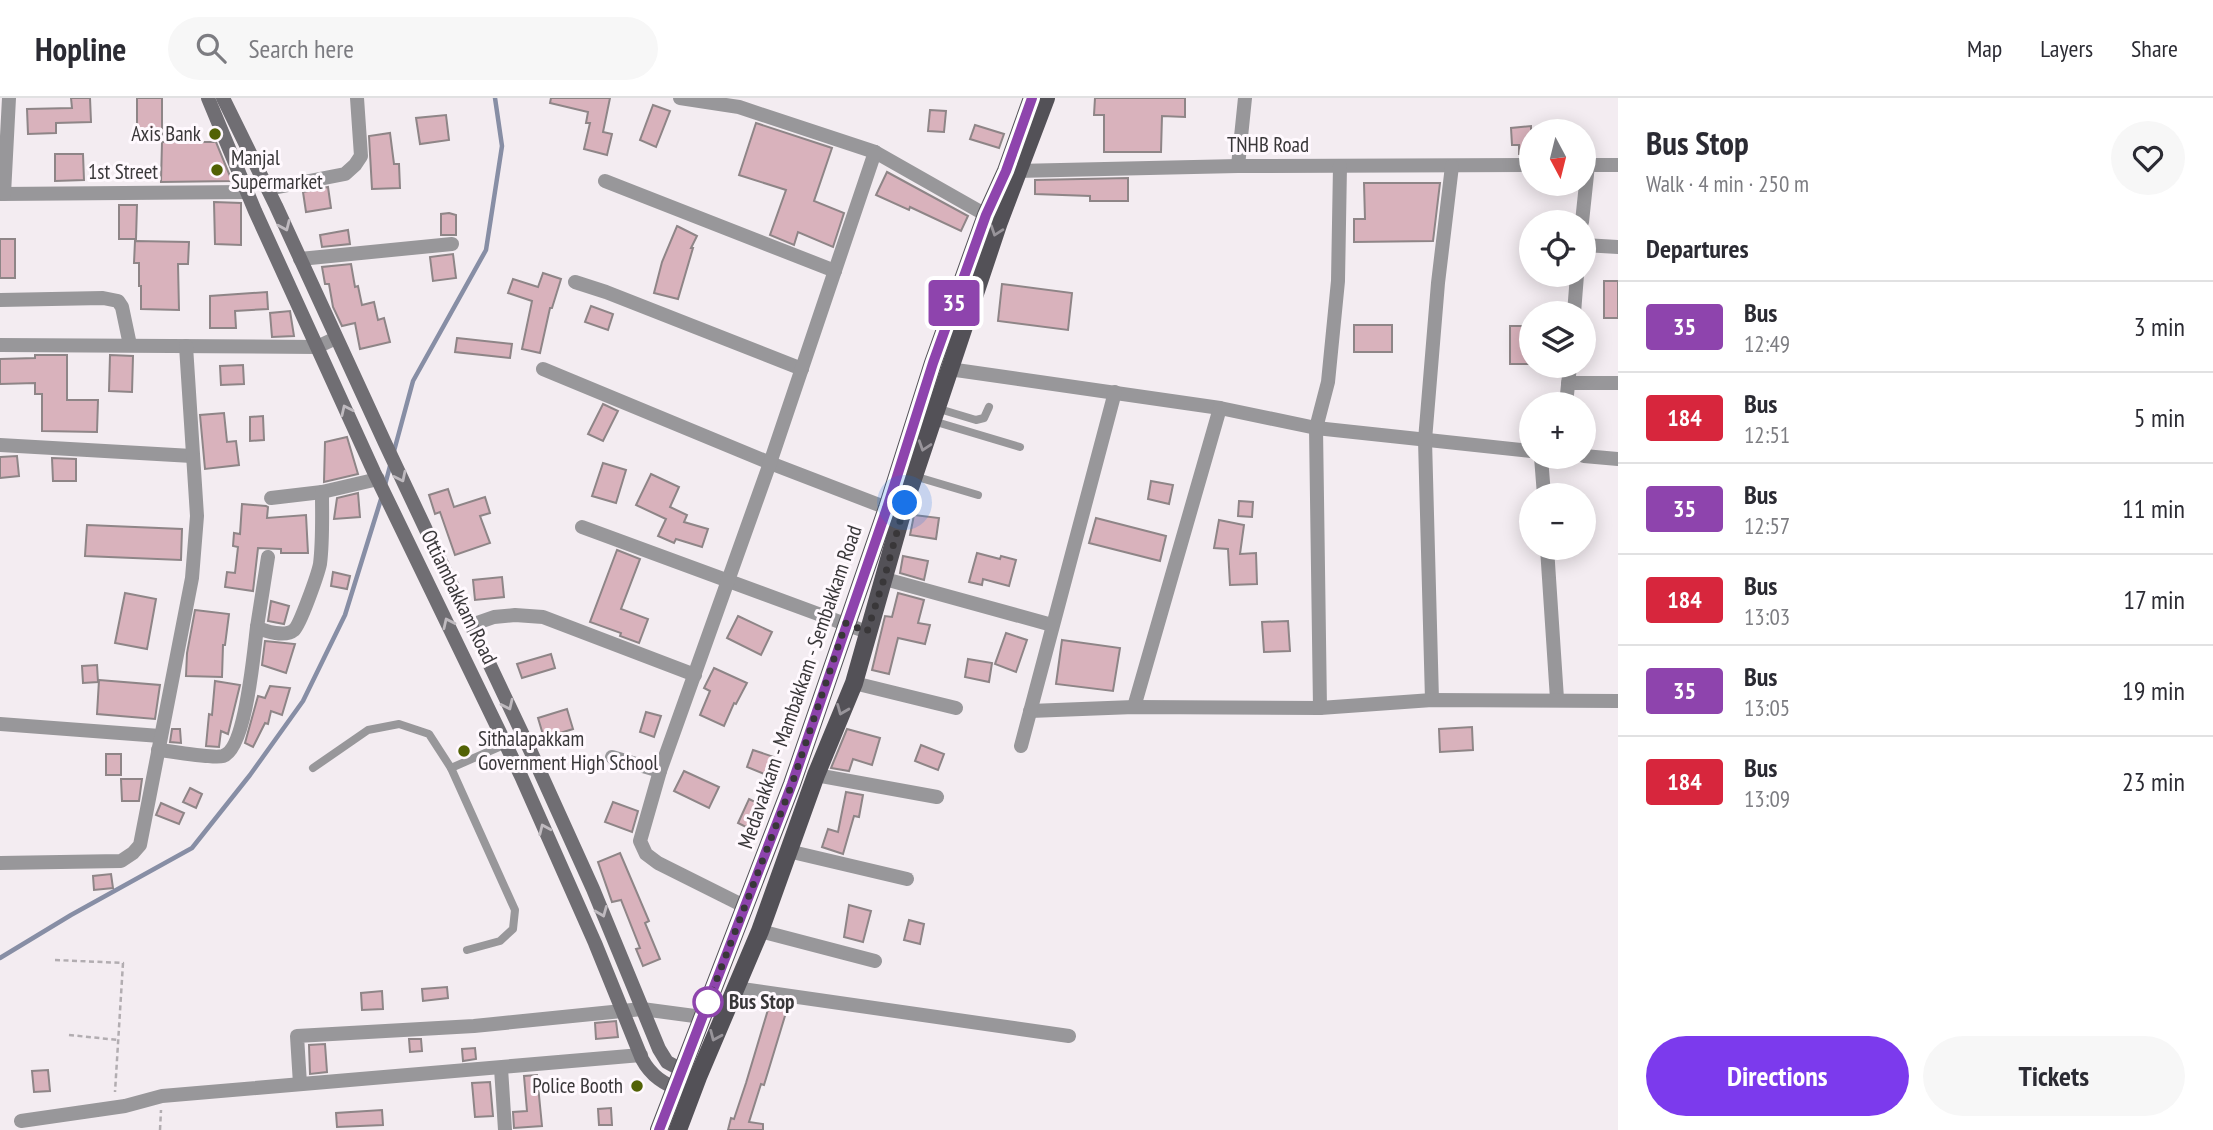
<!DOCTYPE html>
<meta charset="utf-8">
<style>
:root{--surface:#fff;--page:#f7f7f7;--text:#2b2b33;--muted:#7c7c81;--line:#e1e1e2;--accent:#7c3aed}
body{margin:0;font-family:"PT Sans Narrow",sans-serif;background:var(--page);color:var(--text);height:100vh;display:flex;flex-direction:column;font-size:26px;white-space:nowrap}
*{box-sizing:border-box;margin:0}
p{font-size:23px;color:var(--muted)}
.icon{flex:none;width:38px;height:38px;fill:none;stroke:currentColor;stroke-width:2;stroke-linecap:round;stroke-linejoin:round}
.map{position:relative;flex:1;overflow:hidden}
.panel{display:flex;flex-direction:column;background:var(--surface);width:595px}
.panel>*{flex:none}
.badge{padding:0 14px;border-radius:5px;font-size:24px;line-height:46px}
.needle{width:46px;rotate:173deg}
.buttons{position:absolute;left:1519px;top:21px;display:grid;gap:14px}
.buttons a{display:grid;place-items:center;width:77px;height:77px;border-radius:50%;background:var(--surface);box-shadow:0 4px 18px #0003;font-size:35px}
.you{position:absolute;width:35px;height:35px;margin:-18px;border:5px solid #fff;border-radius:50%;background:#1a73e8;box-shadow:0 0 0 10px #1a73e833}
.map>.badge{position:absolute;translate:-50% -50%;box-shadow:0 0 0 4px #fff}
h2{padding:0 28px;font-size:26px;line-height:63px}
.round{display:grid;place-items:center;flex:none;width:74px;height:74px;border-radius:37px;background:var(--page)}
.summary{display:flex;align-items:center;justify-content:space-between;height:119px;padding:0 28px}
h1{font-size:33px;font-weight:700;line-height:52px}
.action{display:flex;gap:14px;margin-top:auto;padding:14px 28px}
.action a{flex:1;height:80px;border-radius:42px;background:var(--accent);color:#fff;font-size:28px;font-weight:700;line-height:80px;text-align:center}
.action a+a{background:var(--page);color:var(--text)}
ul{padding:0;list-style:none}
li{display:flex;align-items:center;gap:21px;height:91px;padding:0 28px;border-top:2px solid var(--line)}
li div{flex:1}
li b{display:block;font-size:26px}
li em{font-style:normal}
li .badge{min-width:77px;font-weight:700;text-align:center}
header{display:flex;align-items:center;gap:42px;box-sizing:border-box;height:98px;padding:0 35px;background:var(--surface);border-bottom:2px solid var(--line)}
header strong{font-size:33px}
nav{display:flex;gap:38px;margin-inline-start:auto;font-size:24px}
.search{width:490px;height:63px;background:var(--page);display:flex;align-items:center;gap:18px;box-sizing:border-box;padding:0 24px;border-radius:38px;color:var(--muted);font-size:26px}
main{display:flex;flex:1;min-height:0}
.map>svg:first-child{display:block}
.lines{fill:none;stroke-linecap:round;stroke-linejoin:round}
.stream{stroke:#878ea5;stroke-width:4.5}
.building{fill:#d9b2bc;stroke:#8e8587;stroke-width:2}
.path{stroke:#b2adb1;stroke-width:2.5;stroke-dasharray:5 3.5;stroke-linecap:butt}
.lane{stroke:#98979a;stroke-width:8}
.street{stroke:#98979a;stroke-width:14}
.secondary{stroke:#706e73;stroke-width:14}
.primary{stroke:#535157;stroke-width:18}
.oneway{stroke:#bfbabf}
.oneway2{stroke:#98949a}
.line-casing{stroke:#fff;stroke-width:16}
.line{stroke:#8e44ad;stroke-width:10}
.walk{stroke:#393739;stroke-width:7;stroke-dasharray:0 12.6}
.poi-dot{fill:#526205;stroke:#fff9fe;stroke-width:2.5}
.stop-dot{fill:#fff;stroke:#8e44ad;stroke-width:3.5}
.labels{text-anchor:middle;stroke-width:6;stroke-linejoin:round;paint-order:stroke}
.poi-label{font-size:21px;fill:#393739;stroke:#fff9fe;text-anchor:end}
.street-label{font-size:21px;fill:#393739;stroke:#fff9fe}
.stop-label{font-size:21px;font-weight:bold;fill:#393739;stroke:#fff9fe;text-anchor:start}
</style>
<header>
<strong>Hopline</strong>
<div class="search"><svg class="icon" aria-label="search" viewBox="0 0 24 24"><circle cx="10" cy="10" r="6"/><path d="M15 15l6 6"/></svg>Search here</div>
<nav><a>Map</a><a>Layers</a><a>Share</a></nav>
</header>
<main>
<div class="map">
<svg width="1618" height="1032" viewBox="0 0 1618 1032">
<rect width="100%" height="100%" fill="#f3ecf1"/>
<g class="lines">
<!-- stream -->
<g class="stream">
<path d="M394,353l19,-70 73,-131 16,-104 -7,-48"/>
<path d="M385,387l5,-19"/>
<path d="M0,860l71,-43 121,-67 58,-73 53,-74 42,-86 37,-119"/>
</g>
</g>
<!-- building -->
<g class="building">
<path d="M71,0h19l1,24 -35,1v10l-28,1 -1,-25 45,-1z"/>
<path d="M137,0h25v39l-25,1z"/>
<path d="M551,0h59l-7,34 9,2 -5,21 -23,-6 6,-26h-4l2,-11 -38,-9z"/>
<path d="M1095,0h90v19l-23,-1 -1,36h-57v-37h-10z"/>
<path d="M653,7l17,6 -14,36 -16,-7z"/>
<path d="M930,12l16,1 -2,21 -16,-1z"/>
<path d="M446,17l3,25 -29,4 -4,-26z"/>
<path d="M756,25l76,25 -18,53 30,12 -11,34 -35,-15 -4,13 -24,-10 16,-45 -47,-15z"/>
<path d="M975,27l29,9 -5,14 -29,-9z"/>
<path d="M1531,28v27l-12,1v-9h-7l-1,-17z"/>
<path d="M390,35l4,31h5l1,24 -28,1 -3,-53z"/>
<path d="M162,44h54l16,39 -71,1z"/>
<path d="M55,56h28l1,26 -29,1z"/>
<path d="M887,74l81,44 -7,15 -51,-24 -1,3 -33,-15z"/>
<path d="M1128,80v23h-38v-5l-55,-2v-14z"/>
<path d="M1364,85h76l-7,58 -79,1v-23h11z"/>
<path d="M328,89l3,21 -25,4 -3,-20z"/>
<path d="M214,104l27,1v42l-26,-1z"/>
<path d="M119,107h18l-1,34h-17z"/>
<path d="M449,115l7,2v20h-15v-21z"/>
<path d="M677,128l20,10 -6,12h2l-15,51 -24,-6 8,-31z"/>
<path d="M348,132l2,14 -28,3 -2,-12z"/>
<rect x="0" y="141" width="15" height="39"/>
<path d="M135,143l54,1 -1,22h-10l1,46 -38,-1v-23h-2v-23h-5z"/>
<path d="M453,156l3,24 -23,3 -3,-24z"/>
<path d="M351,166l4,23 3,-1 4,19 12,-3 4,18 6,-2 6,24 -30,7 -5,-26 -13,3 -9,-19 -4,-23h-4l-3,-17z"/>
<path d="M543,175l18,6 -9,29h-2l-10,45 -18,-4 10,-48 -24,-8 5,-14 25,8z"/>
<rect x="1604" y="183" width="14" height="37"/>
<path d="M1002,186l70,9 -4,37 -70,-9z"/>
<path d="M267,194l1,17 -33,2 1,17h-26v-32z"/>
<path d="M591,208l22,8 -5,16 -23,-8z"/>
<path d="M290,213l4,25 -22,1 -2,-24z"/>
<rect x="1354" y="227" width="38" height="27"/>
<rect x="1510" y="228" width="21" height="38"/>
<path d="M457,240l55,6 -2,14 -55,-6z"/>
<path d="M35,257h32v45h31l-1,32 -55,-1v-37h-7v-11l-35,1v-25l35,-1z"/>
<path d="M110,257l23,1 -1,36 -23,-1z"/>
<path d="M243,267l1,19 -23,1 -1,-19z"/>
<path d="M603,306l15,7 -15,30 -15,-7z"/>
<path d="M224,315l3,29 9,-1 3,24 -34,4 -5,-54z"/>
<path d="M263,318l1,24 -14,1v-24z"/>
<path d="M347,339l11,37 -34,8 1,-40z"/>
<path d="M17,358l2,20 -19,2v-21z"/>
<path d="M52,360l24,1v22h-23z"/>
<path d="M603,365l23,7 -10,33 -24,-7z"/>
<path d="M651,376l28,13 -9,20 17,8 -3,7 24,7 -6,18 -26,-8 -2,4 -16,-7 8,-17 -30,-14z"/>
<path d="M1151,383l22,4 -4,19 -21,-5z"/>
<path d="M448,391l6,18 31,-10 5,16 -10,3 10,27 -35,12 -15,-43 -5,2 -6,-19z"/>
<path d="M358,395l2,24 -26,2 3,-21z"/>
<path d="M1239,403l14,1 -1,15 -14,-1z"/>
<path d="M242,406l24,2 2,1 -1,11 39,-3 2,38h-27v-4l-23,-1 -5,43 -28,-4 2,-15 8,1 3,-26 -5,-1 1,-13 6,1z"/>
<path d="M914,417l25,3 -3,21 -26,-4z"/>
<path d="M1096,420l70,18 -6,25 -71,-18z"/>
<path d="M1219,422l25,5 -4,29 16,-1 1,31 -27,1 -2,-36 -14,-1z"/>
<path d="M87,427l95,4 -1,31 -96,-4z"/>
<path d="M617,452l23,9 -19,50 27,10 -9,24 -19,-7 1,-3 -31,-11z"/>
<path d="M977,455l23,6 1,-3 15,4 -7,26 -26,-7 -1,6 -13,-3z"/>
<path d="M903,458l25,5 -4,19 -24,-7z"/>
<path d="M333,474l17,4 -3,13 -16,-3z"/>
<path d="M502,479l2,20 -29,3 -2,-20z"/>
<path d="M125,495l31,6 -9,50 -32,-6z"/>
<path d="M898,495l26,7 -6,23 12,2 -5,19 -27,-6 -9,36 -17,-4 13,-54 7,1z"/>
<path d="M271,503l18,5 -5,18 -16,-3z"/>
<path d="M195,512l34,4 -4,31h-2l-1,32 -36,-1 1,-23z"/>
<path d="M738,518l34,16 -11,23 -34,-17z"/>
<path d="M1288,523l2,30 -26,1 -2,-30z"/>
<path d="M1006,535l21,7 -11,32 -21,-8z"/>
<path d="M1062,542l58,8 -7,43 -57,-7z"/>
<path d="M265,543l30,3 -9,29 -24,-8z"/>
<path d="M551,556l4,14 -33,10 -5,-14z"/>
<path d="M968,561l24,4 -3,19 -24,-5z"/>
<path d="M97,567l1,17 -15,1 -1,-17z"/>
<path d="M714,570l33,15 -11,21 -2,-1 -10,23 -24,-11 10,-24 -6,-3z"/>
<path d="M99,582l61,5 -5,34 -58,-5z"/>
<path d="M215,583l25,4 -12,49 -7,-3 -2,16 -13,-1 3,-32 3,1z"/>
<path d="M270,588l20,2 -8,27 -11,-4 -3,13 -3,-1 -12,24 -8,-4 13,-47 7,2z"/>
<path d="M567,611l6,20 -29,9 -6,-20z"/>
<path d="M646,614l15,4 -7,21 -14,-5z"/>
<path d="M1472,629l1,23 -33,2 -1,-23z"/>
<path d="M172,631h8l1,14 -11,-1z"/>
<path d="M847,631l33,9 -8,27 -19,-6 -4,12 -18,-3z"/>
<path d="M921,647l23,9 -6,16 -23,-9z"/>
<path d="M753,652l21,7 -7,18 -20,-8z"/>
<rect x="106" y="656" width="15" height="21"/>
<path d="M684,673l35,16 -10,21 -35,-17z"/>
<path d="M121,681h21l-3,22h-17z"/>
<path d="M190,690l12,6 -6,14 -13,-6z"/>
<path d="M846,694l17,3 -4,22 -5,-1 -11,38 -21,-7 6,-18 10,3z"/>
<path d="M749,701l18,9 -11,24 -18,-9z"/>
<path d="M613,704l25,9 -6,21 -27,-10z"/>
<path d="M161,705l23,10 -5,11 -23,-9z"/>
<path d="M620,755l29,68 -4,2 15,36 -17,7 -7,-17 4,-1 -19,-48 -9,2 -14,-40z"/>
<path d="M111,776l2,14 -19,2 -1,-14z"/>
<path d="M849,807l22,6 -8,31 -19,-5z"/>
<path d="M909,822l15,4 -4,20 -16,-4z"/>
<path d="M447,889l1,11 -25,3 -1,-12z"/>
<path d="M382,893l1,18 -21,1 -1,-17z"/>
<path d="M770,905l18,3 -24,79 -3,-1 -12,38 14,2v6h-35l3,-12 3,1 12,-36z"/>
<path d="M616,923l2,16 -22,2 -1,-16z"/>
<path d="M409,941h12l1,12 -12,1z"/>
<path d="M325,946l2,28 -17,2 -1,-29z"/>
<path d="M475,950l1,11 -13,2 -1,-12z"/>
<path d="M48,972l2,21 -16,1 -2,-21z"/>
<path d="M537,977l5,51 -28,2 -1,-16 14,-1 -3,-35z"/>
<path d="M490,984l3,34 -18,1 -3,-34z"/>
<path d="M611,1010l1,17h-13l-1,-16z"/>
<path d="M382,1012l1,15 -46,2 -1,-14z"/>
</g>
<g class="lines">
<!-- path -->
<g class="path">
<path d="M55,862l68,3 -8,129"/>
<path d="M69,937l49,5"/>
<path d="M160,1032l1,-20"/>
</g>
<!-- lane -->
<g class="lane">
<path d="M936,310l40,12 8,-2 5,-11"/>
<path d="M933,323l87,26"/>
<path d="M914,378l64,19"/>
<path d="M313,670l55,-38 31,-6 30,10 22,34 55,-24"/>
<path d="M451,670l64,142 -2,19 -13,12 -33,9"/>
</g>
<!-- street -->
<g class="street">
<path d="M680,0l59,9 136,45 111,63"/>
<path d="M1584,67h34"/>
<path d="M1238,68l7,-68"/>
<path d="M1011,73l227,-5 293,-1"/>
<path d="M605,83l230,90"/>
<path d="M268,91l77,-15 10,-9 6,-9 -4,-58"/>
<path d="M0,96l247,-2"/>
<path d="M4,96l5,-96"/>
<path d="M1582,124l6,-57"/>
<path d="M1584,147l34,2"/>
<path d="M300,161l152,-15"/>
<path d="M575,184l31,10 196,77"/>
<path d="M0,202l103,-2 15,3 4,6 8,38"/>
<path d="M1574,215l3,-38"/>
<path d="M0,247l317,2 19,-9"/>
<path d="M543,271l227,94 117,45"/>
<path d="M949,271l271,39 96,20 215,23"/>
<path d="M1568,285h50"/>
<path d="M1566,306l4,-38"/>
<path d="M0,347l192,11"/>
<path d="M1584,358l34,3"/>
<path d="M1541,359l3,38"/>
<path d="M271,400l51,-6 56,-13"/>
<path d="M582,429l285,105"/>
<path d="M1547,450l10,151"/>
<path d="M885,481l167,46"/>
<path d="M471,527l23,-8 21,-2 28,2 152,58"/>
<path d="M257,529l11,-70"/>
<path d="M854,585l102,25"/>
<path d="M1432,602l-7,-260 13,-157 14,-117"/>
<path d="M1134,609l86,-299"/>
<path d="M1320,610l-4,-280 12,-46 10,-101 2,-115"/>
<path d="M1030,613l104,-4 186,1 112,-8 186,1"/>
<path d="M0,626l160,12"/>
<path d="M1021,648l94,-354"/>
<path d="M158,652c14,1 54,9 65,6 23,-7 31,-106 34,-129 8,5 29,10 37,3 6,-5 24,-56 26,-66 3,-24 2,-48 2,-72"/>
<path d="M612,659l48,14"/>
<path d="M816,677l121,22"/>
<path d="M788,753l119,28"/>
<path d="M0,765l121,-2 12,-8 7,-8 52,-267 5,-62 -11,-170"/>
<path d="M746,809l-88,-44 -12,-9 -6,-13 20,-70 110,-308 105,-311"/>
<path d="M760,833l115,30"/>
<path d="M735,890l334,48"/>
<path d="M501,970l4,62"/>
<path d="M300,986l-3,-48 177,-10 168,-17 60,8"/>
<path d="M21,1023l104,-15 37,-10 479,-41"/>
</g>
<!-- secondary -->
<g class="secondary">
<path d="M208,0l47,113 119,261 147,304 74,167 47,116c9,17 22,25 40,32"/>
<path d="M223,0l53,108 109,237 146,309 62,137 66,160 8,13 22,12"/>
</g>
<!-- primary -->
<g class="primary">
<path d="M659,1032l133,-346 95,-276 46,-145 53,-148 20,-44 26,-73"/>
<path d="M678,1032l20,-53 62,-146 56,-156 38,-92 51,-180 94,-281 47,-124"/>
</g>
</g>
<!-- one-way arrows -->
<defs><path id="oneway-chevron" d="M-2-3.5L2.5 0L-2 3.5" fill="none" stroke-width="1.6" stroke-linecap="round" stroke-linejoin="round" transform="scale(1.75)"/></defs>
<g class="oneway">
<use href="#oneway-chevron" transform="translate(285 128) rotate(66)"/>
<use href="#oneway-chevron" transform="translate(346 312) rotate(-115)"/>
<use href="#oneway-chevron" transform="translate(401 379) rotate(64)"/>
<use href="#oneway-chevron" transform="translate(448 525) rotate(-115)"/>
<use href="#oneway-chevron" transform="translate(508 607) rotate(65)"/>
<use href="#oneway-chevron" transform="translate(544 731) rotate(-114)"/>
<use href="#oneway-chevron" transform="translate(602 814) rotate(68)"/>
</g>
<g class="oneway2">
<use href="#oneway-chevron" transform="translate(996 133) rotate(109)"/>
<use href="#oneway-chevron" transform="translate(924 348) rotate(108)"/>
<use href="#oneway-chevron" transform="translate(842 612) rotate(112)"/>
<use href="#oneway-chevron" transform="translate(715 938) rotate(113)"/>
</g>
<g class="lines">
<!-- line casing -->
<g class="line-casing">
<path id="line" d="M659,1032l133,-346 95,-276 46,-145 53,-148 20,-44 26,-73"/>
</g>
<!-- line -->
<use href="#line" class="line"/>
<!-- walk -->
<path class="walk" d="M708,904l84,-218 54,-161 21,9 17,-53 21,-76"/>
</g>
<!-- markers -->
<g class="poi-dot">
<circle cx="215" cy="36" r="7"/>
<circle cx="217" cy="72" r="7"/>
<circle cx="464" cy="653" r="7"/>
<circle cx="637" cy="988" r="7"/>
</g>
<circle class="stop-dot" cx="708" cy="904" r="14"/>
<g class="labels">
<!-- poi labels -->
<g class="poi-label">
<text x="201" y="43">Axis Bank</text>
<text x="231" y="67" text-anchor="start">Manjal<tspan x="231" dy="24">Supermarket</tspan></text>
<text x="478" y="648" text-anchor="start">Sithalapakkam<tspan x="478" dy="24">Government High School</tspan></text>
<text x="623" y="995">Police Booth</text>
</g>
<!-- street labels -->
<g class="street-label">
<text x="1268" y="54">TNHB Road</text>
<text x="123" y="81">1st Street</text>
<text transform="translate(459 499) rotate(64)" y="7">Ottiambakkam Road</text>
<text transform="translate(800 589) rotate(-71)" y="7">Medavakkam - Mambakkam - Sembakkam Road</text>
</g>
<!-- stop labels -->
<g class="stop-label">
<text x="729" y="911">Bus Stop</text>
</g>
</g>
</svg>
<div class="buttons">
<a><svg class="needle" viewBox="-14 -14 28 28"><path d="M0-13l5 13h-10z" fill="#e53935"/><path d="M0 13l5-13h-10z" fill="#7c7c81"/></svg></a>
<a><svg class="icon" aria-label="locate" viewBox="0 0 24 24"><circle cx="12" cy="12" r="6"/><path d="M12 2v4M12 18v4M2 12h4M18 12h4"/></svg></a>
<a><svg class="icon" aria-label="layers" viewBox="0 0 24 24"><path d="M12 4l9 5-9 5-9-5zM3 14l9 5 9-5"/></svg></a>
<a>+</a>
<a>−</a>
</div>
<div class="you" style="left:905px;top:405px"></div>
<b class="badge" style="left:954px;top:205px;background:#8e44ad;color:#fff">35</b>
</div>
<section class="panel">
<div class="summary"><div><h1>Bus Stop</h1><p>Walk · 4 min · 250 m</p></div><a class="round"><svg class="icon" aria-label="heart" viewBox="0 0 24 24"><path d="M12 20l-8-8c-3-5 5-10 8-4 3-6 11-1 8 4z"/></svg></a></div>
<h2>Departures</h2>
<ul>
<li><span class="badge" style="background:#8e44ad;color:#fff">35</span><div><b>Bus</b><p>12:49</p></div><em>3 min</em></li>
<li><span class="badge" style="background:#d7263d;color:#fff">184</span><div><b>Bus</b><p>12:51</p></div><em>5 min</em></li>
<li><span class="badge" style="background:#8e44ad;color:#fff">35</span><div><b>Bus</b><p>12:57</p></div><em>11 min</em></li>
<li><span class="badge" style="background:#d7263d;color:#fff">184</span><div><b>Bus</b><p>13:03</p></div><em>17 min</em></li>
<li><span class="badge" style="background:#8e44ad;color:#fff">35</span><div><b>Bus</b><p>13:05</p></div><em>19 min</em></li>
<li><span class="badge" style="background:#d7263d;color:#fff">184</span><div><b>Bus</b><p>13:09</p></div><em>23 min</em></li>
</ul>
<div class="action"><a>Directions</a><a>Tickets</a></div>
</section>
</main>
